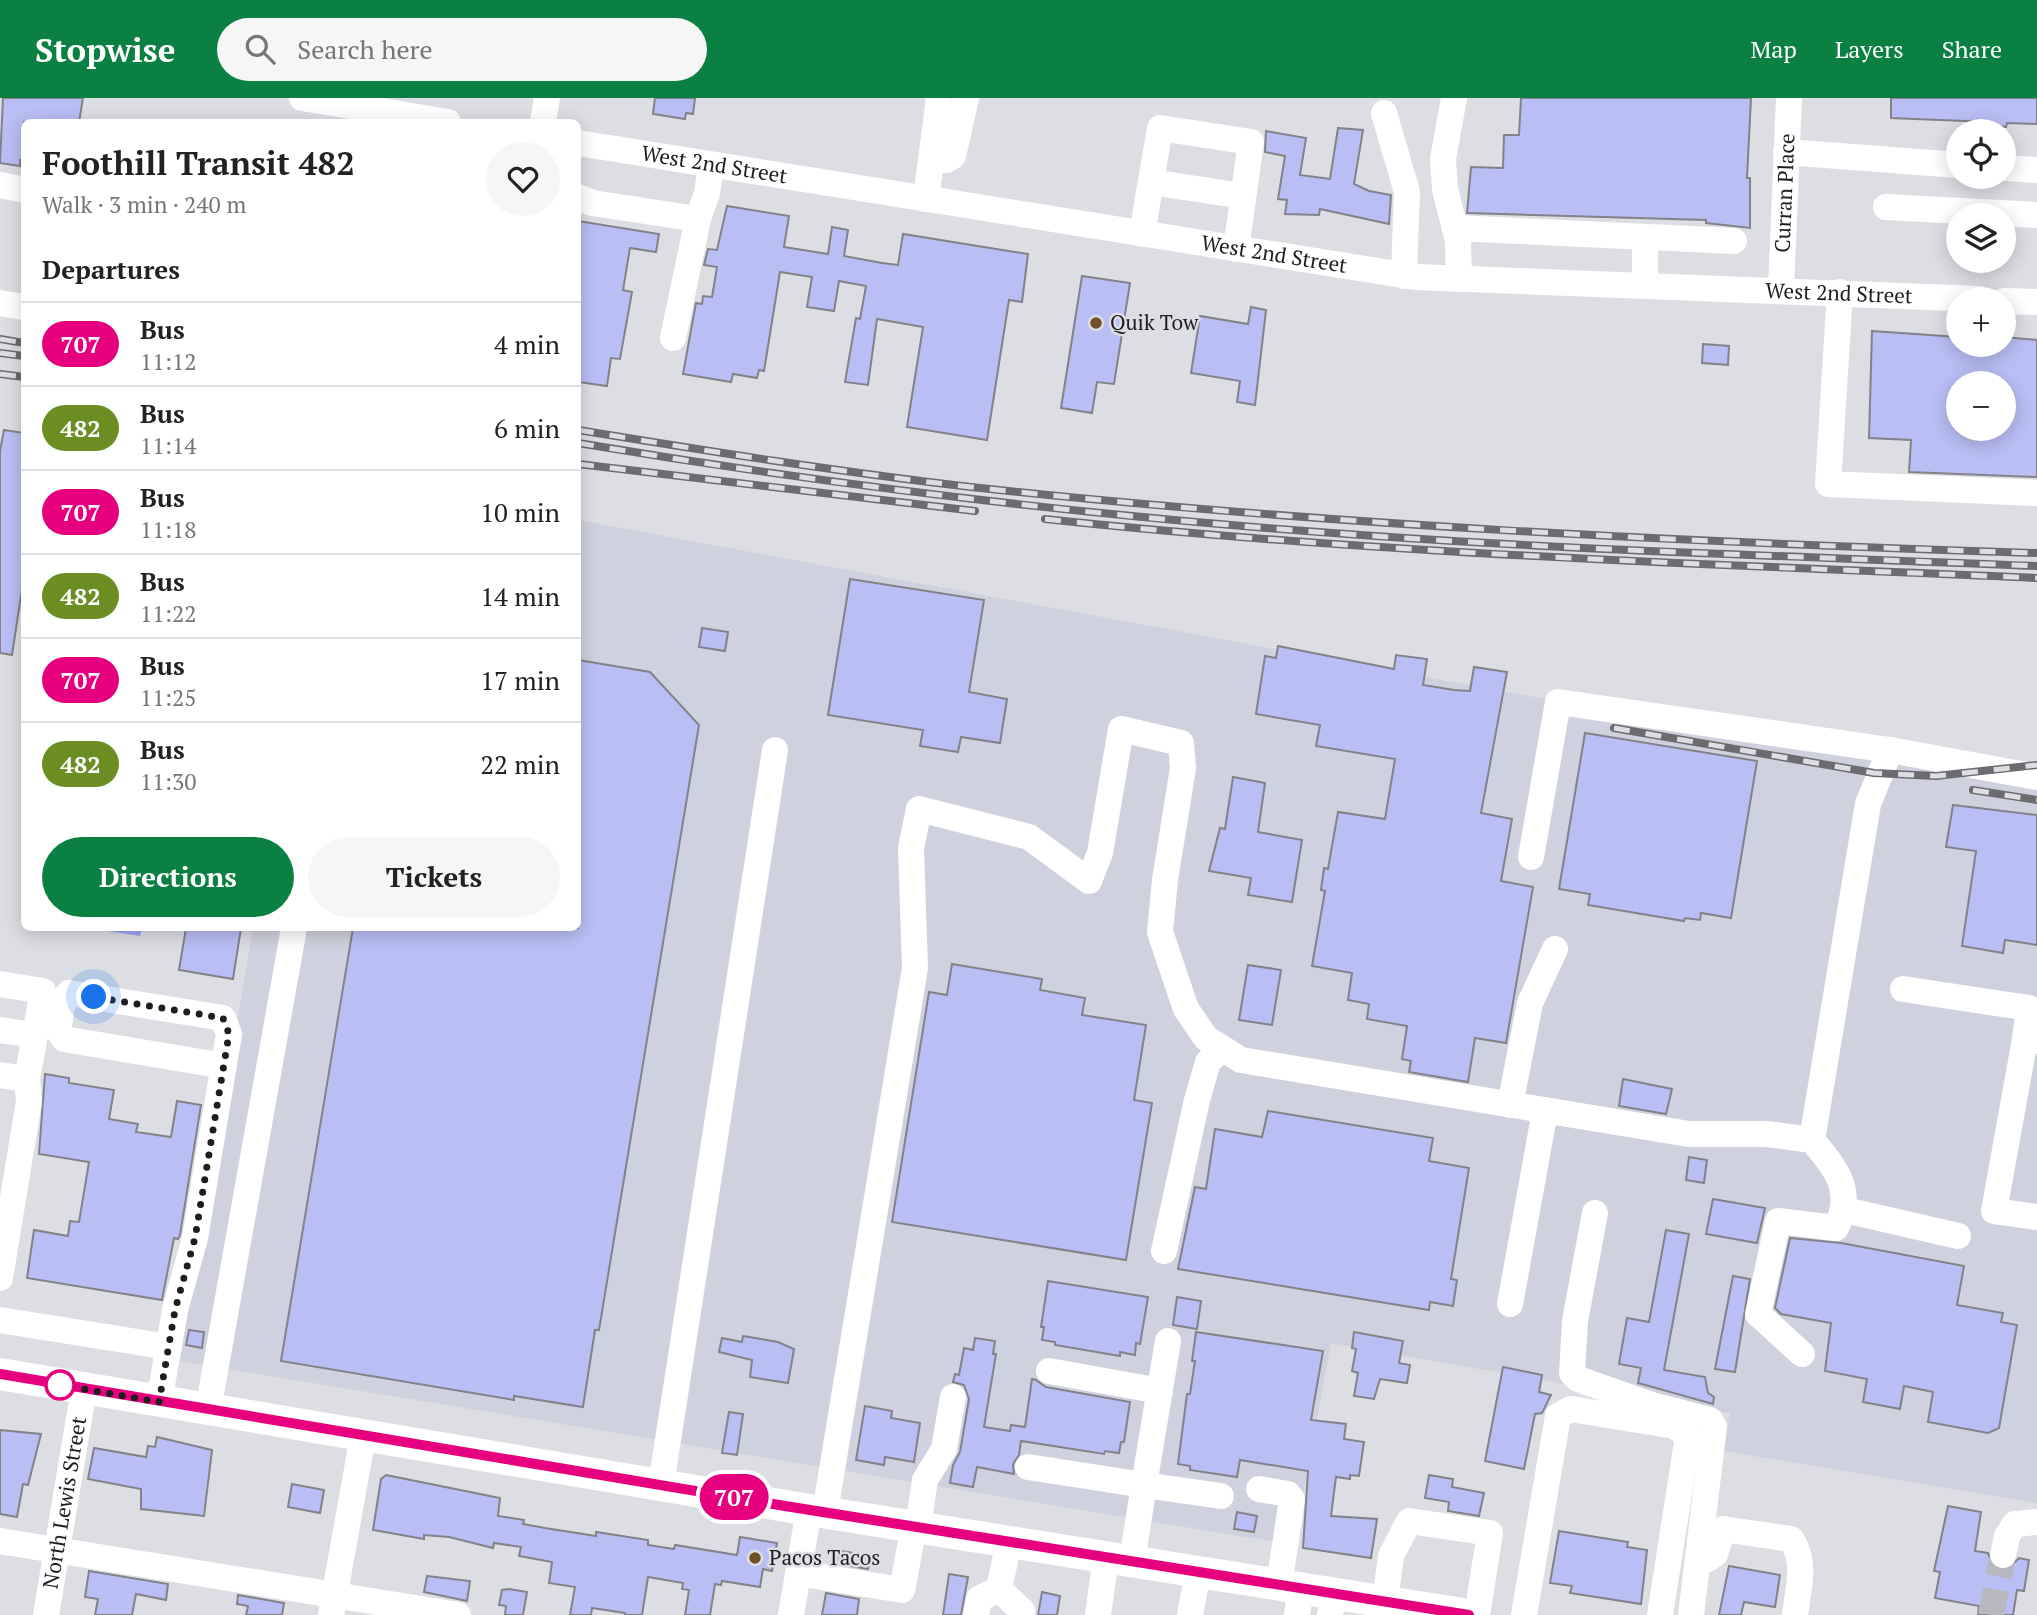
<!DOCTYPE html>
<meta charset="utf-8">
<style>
:root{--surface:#fff;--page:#f6f6f6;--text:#222;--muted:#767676;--line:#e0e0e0;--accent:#0b8043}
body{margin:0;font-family:"PT Serif",serif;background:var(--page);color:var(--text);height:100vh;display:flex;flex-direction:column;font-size:26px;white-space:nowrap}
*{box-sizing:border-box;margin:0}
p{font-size:23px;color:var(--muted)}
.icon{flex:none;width:38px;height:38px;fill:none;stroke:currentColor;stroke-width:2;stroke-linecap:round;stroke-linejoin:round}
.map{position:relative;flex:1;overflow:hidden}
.details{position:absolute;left:21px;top:21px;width:560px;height:812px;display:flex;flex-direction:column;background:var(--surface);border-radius:10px;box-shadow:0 4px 18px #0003}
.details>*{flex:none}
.badge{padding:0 14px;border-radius:23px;font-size:24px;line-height:46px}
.fabs{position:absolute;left:1946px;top:21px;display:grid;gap:14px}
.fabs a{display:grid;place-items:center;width:70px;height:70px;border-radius:50%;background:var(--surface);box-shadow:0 4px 18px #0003;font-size:35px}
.you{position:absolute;width:35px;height:35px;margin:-18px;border:5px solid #fff;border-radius:50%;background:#1a73e8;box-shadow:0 0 0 10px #1a73e833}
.map>.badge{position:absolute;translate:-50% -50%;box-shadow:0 0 0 4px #fff}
h2{padding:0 21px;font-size:26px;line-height:63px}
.round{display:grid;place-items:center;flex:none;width:74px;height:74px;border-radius:37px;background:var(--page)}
.head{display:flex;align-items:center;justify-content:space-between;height:119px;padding:0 21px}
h1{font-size:33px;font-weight:800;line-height:52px}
.cta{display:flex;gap:14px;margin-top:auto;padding:14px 21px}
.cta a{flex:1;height:80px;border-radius:42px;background:var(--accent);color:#fff;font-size:28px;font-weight:800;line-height:80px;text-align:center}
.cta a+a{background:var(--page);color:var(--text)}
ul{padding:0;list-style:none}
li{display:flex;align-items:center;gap:21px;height:84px;padding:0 21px;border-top:2px solid var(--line)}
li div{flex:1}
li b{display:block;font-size:26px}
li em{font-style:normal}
li .badge{min-width:77px;font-weight:700;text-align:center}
header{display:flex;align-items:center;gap:42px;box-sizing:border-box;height:98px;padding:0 35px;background:var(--accent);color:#fff}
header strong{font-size:33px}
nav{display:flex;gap:38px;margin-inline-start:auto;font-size:24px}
.search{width:490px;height:63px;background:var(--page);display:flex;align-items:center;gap:18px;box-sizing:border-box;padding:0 24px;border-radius:38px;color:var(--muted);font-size:26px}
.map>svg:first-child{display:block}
.built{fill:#cfd1de}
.green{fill:#a0a4fc}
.building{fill:#b9bef5;stroke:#828288;stroke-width:2;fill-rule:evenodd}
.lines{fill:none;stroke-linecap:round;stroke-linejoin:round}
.minor-tunnel{stroke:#b7b8bd;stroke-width:26;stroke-dasharray:26 13;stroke-linecap:butt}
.minor{stroke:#fff;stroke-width:26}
.major{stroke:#fff;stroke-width:32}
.rail-casing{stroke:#6c6c70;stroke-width:8}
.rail{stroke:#dddee4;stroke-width:5;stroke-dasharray:16;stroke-linecap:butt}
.line-casing{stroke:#fff;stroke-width:16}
.line{stroke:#e6007e;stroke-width:10}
.walk{stroke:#1e1e20;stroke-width:7;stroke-dasharray:0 12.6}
.poi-dot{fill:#704f26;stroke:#dddee4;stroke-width:2.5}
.stop-dot{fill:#fff;stroke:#e6007e;stroke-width:3.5}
.labels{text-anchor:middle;stroke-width:5;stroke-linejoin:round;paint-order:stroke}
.street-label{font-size:21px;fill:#1e1e20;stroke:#dddee4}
.poi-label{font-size:21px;fill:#1e1e20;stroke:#dddee4;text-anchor:start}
</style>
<header>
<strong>Stopwise</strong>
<div class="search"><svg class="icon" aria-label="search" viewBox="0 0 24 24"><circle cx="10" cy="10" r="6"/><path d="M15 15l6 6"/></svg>Search here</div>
<nav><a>Map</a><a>Layers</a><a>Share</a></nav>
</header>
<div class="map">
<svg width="2037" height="1517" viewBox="0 0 2037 1517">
<rect width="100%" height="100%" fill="#dddee4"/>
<!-- built -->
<path class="built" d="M578,422l1459,270v713l-314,-52 7,-38 -399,-70 -37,202 -1114,-184 73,-433h325z"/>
<!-- green -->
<path class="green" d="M102,830h40l-2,8 -39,-6z"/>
<!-- building -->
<g class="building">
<path d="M3,0h80l-4,24h-55v39l-4,-1v6l-20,-3z"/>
<path d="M655,0h40l-2,16 -7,-1 -1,6 -32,-5z"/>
<path d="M1521,0h230l-4,80h3v50l-44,-5v-3l-239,-7 4,-46 32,1 1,-33h15z"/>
<path d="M1891,0h146v26l-30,-1 -1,4 -17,-1v-4l-98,-4z"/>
<path d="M1338,30l25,2 -9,54 15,7 22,4 -2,29 -69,-15 -1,6 -34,-1 2,-14 -9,-1 7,-43 -20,-4 1,-21 40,7 -6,37 30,4z"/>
<path d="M727,108l62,10 -5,31 44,7 4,-27 16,3 -4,26 38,7 16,2 5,-31 125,20 -6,48 -13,-2 -22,140 -80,-13 16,-100 -46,-8 -9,66 -23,-3 11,-64 4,1 6,-33 -27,-5 -5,30 -27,-4 5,-30 -32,-5 -16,99 -5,-1 -2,8 -24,-4 -2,8 -48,-8 13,-71 6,1 1,-8 9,1 5,-30 -13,-2 4,-16 9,1z"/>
<path d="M578,123l81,13 -3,18 -26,-4 -7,42 9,2 -12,67 -9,-1 -4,28 -29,-4z"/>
<path d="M1082,178l48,7 -16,101 -17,-2 -5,31 -31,-5z"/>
<path d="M1251,209l15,3 -11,95 -18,-3 3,-21 -49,-8 9,-57 48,8z"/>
<path d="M1872,233l86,6v8h46v-8l33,3v137l-128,-5 2,-32 -42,-2zM1958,285h46v46h-46z"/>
<path d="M1703,246l26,2 -1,19 -26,-2z"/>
<path d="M4,332l20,3v143l-12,79 -12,-2v-202z"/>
<path d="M850,481l134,21 -15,92 38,7 -7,44 -39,-6 -3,15 -38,-6 3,-16 -95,-15z"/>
<path d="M702,530l26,4 -3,19 -26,-4z"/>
<path d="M1278,548l116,23 2,-14 31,4 -4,26 31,5 16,1 4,-24 33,5 -26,141 31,6 -11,62 32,6 -27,156 -31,-5 -7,44 -59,-10 2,-11 -9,-2 5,-33 -40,-7 2,-15 -21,-4 4,-27 -40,-7 13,-75 -4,-1 3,-22 4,1 10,-57 47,7 10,-60 -79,-13 4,-21 -64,-11 9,-58 11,2z"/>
<path d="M578,562l72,12 49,53 -100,605h-4l-12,77 -69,-11v4l-233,-39 72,-433h225z"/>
<path d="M1585,635l172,28 -26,157 -30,-5 -1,7 -15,-2 -1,3 -96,-16 2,-11 -31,-5z"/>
<path d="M1233,679l32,6 -7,49 44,8 -10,62 -44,-7 3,-17 -42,-7 11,-43 5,1z"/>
<path d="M1953,707l84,10v130l-32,-5 -2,13 -41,-7 14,-95 -30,-4z"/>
<path d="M186,830h55l-8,51 -54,-9z"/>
<path d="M952,866l90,15 -2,11 45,8 -3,17 64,10 -12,75 18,3 -26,157 -234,-38 37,-230 18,3z"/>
<path d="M1248,867l33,5 -9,55 -33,-5z"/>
<path d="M45,976l24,4v5l45,7 -5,29 29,5 -2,8 35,5 6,-36 24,4 -21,130 -2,4 -4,-1 -12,62 -135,-22 7,-48 34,6 2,-15 9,1 10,-60 -50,-8z"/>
<path d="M1623,981l49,10 -6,25 -47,-8z"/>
<path d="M1268,1013l165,27 -4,23 40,7 -18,111 6,1 -4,26 -23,-4 -1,8 -251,-41 17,-82 11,2 9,-60 47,8z"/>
<path d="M1689,1059l18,3 -3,23 -18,-3z"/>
<path d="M1713,1101l52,9 -8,35 -51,-9z"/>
<path d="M1666,1132l23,4 -25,136 41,7 3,16 6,4 -1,7 -75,-21 3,-15 -22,-4 8,-46 22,4z"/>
<path d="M1790,1140l51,5 123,23 -7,39 46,8 -2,9 16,3 -18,103 -11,5 -60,-11 5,-30 -29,-6 -4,23 -37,-7 4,-23 -42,-8 6,-48 -50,-9 -6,-6z"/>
<path d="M1733,1178l17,3 -15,93 -20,-3z"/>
<path d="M1048,1183l100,16 -8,47 -4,-1 -1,12 -15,-3v4l-65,-11v-3l-13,-2 2,-13h-3z"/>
<path d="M1177,1199l24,4 -4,28 -24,-4z"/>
<path d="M189,1232l15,2 -2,16 -16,-3z"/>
<path d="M1196,1234l127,19 -12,69 35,4 -2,15 20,3 -5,34 -9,-1v4l-14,-2 -5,39 46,3 -6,39 -68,-10 5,-77 -68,-11 -3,17 -47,-7v-4l-12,-2 9,-70h3l5,-33h-3z"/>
<path d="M1354,1234l49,9 -4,22 11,2 -3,18 -27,-4 -6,20 -20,-3 4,-23 -6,-2 4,-22 -4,-1z"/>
<path d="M743,1238l35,6 16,7 -6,34 -38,-6 2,-17 -33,-8 3,-14 20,4z"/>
<path d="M975,1240l20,3 -2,13h3l-12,73 26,4 1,-6 14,2 7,-48 4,1 10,7 84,15 -6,40h-3l-2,11 -14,-2 -1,3 -83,-13 -2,14 -6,9 1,10 -37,-7 -4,20 -23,-4 3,-18 7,-13 9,-53 -5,-14 -11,-3 2,-8 4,1 5,-27 9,2z"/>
<path d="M1503,1269l39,8 -3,17 12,3 -9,18 -7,1 -11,55 -39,-8z"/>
<path d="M865,1308l27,5 -1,7 29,5 -6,39 -29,-5 -1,8 -28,-5z"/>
<path d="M729,1314l14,2 -6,41 -15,-2z"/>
<path d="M0,1332l41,4 -13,51 -5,-1 -6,33 -17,-3z"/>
<path d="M157,1339l55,13 -8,66 -63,-7v-20l-53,-10 6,-31 52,9 2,-11 7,1z"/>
<path d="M386,1377l114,23 -2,18 26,4 -1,4 22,4 51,8v-4l52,8v5l26,4 1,-4 62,10 3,-18 37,6 -5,28 -9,-2 -3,18 -38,-6 -1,4 -6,-1 -5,31h-25l4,-25 -7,-1 1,-6 -35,-6 -6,38h-17v-2l-33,-5 -1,7h-21l5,-28 -26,-4 3,-21 -33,-6 2,-9 -27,-4 -1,5 -44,-11 -25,-2v4l-51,-9 8,-51z"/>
<path d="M1429,1377l24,4 -1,8 32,6 -5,23 -31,-5 1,-9 -24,-4z"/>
<path d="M292,1386l32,6 -4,23 -32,-6z"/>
<path d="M1948,1408l33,6 -6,39 13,2 5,14 14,3 12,-12 10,2 -5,31 -7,-1 -4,25h-35l1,-9 -44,-8 5,-26 -6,-1z"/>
<path d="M1237,1414l20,4 -3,16 -20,-3z"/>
<path d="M1559,1433l69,11 -1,5 20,3 -6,54 -71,-11 2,-7 -22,-3z"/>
<path d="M836,1452l35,6 -3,13 -35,-6z"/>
<path d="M1729,1468l51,9 -5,32 -31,-5 -3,13h-22z"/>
<path d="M89,1473l79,13 -2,16 -30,-6 -4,21h-37l3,-16 -13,-2z"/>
<path d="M949,1476l19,3 -7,38h-18z"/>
<path d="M427,1478l43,5 -3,20 -43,-9z"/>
<path d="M509,1491l18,3 -4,23h-18l1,-9 -7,-1 3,-15z"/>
<path d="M1042,1494l18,4 -3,19h-19z"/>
<path d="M826,1495l33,6 -2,16h-35z"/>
<path d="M238,1497l46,8 -2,12h-36l2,-9 -11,-2z"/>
</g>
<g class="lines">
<!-- minor-tunnel -->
<path class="minor-tunnel" d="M1991,1517l12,-60"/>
<!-- minor -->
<g class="minor">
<path d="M302,0l146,24"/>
<path d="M1454,0l-11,61 2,30 13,52 1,38"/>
<path d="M1384,15l23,79 -3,84"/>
<path d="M543,24l4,-24"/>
<path id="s1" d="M578,45l837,134 564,22"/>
<path d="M1786,54l172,13"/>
<path d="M932,62h15l6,-4 13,-58"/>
<path d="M2004,70l33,2"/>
<path d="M1151,84l92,14"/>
<path d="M0,87l24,5"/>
<path d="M578,99l14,6 106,16 9,-26 4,-28"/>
<path d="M926,101l13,-101"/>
<path d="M1886,109l151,8"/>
<path d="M1455,130l279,13"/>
<path d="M1142,136l18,-106 91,14 -15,107"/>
<path d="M1645,187v-48"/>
<path id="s2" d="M1781,191l8,-191"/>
<path d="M1840,194l-12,192 209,9"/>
<path d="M2004,203l33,1"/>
<path d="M0,205l24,4"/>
<path d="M673,240l25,-119"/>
<path d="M1531,759l27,-155 332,48 147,27"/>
<path d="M0,886l43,7 -16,88 -27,-4"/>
<path d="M1903,891l126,19 -4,31"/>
<path d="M0,932l35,5"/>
<path d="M2037,943l-12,-2 -31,172 43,6"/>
<path d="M1510,1007l20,-102 25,-54"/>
<path d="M1812,1042l56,-336 22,-54"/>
<path d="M1845,1112l113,26"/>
<path d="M1595,1115l-20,108 -3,52 6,6 74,26 58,15 4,7 -23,188"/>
<path d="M1164,1153l33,-151 11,-38 14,-14"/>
<path d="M0,1180l29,-177 -2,-22"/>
<path d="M1510,1206l35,-193"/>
<path d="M0,1222l169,27"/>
<path d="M1168,1243l-24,144 77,11"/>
<path d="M1049,1273l111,20"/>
<path d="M159,1304l16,-92 20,-72 34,-204 -6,-16 -154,-25 -6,8 -5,29 6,9 160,27"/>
<path d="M208,1312l86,-482"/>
<path d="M1028,1369l116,18 -12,76"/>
<path d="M661,1387l114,-735"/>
<path d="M1259,1391l29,5 4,5 -13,86"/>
<path d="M825,1414l90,-544 -4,-120 8,-39 110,28 60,44 11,-28 21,-124 60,14 2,25 -18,112 -5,52 26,77 20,29 35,22 448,74h78l45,6c24,29 43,50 24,88l-58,-7 -20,93 44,40"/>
<path d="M918,1429l7,-47 19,-31 9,-52"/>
<path d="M0,1443l458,74"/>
<path d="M2003,1457l4,-19 8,-12 22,-2"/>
<path d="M1699,1460l9,1 7,-5 8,-25 68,10c16,23 7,50 4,76"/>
<path d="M798,1475l104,17 12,-64"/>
<path d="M999,1491l10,-47"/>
<path d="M999,1491l23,22v4"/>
<path d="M1385,1504l6,-46 18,-35 81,12 -13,82"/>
<path id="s3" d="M46,1517l38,-226"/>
<path d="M331,1517l32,-179"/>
<path d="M791,1517l18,-105"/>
<path d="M976,1517l3,-16 20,-10"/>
<path d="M1098,1517l8,-58"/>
<path d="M1190,1517l8,-43"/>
<path d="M1297,1517l4,-27"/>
<path d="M1330,1517l3,-21"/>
<path d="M1524,1517l34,-199 13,-7 104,17 13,10 -28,179"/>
</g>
<!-- major -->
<path class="major" d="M0,1276l809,136 660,105"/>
<!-- rail casing -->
<g class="rail-casing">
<g id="rail">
<path d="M0,241l24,4"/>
<path d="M0,255l24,3"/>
<path d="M0,276l24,3"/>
<path d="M578,332c130,21 262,42 393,57 354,38 710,55 1066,66"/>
<path d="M578,345c264,44 529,75 797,93 220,15 441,21 662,30"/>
<path d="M578,366l397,47"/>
<path d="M1045,421c330,35 661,45 992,59"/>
<path d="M1614,630l260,45 62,3 101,-11"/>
<path d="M1973,692l64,10"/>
</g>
</g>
<!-- rail -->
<use href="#rail" class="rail"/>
</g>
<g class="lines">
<!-- line casing -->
<g class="line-casing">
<path id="line" d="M0,1276l785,132 684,109"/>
</g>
<!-- line -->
<use href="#line" class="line"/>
<!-- walk -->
<path class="walk" d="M60,1287l99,17 16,-92 20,-72 34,-204 -6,-16 -129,-21"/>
</g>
<!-- markers -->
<g class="poi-dot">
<circle cx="1096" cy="225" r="7"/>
<circle cx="755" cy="1460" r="7"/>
</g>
<circle class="stop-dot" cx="60" cy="1287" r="14"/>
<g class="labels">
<!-- street labels -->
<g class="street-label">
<text dy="7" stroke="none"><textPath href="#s1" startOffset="138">West 2nd Street</textPath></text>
<text dy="7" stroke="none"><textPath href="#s2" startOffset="96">Curran Place</textPath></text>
<text dy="7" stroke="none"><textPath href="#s1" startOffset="705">West 2nd Street</textPath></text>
<text dy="7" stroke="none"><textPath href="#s1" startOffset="1272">West 2nd Street</textPath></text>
<text dy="7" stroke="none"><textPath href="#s3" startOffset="114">North Lewis Street</textPath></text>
</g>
<!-- poi labels -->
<g class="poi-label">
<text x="1110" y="232">Quik Tow</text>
<text x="769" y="1467">Pacos Tacos</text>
</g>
</g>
</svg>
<div class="fabs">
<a><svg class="icon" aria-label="locate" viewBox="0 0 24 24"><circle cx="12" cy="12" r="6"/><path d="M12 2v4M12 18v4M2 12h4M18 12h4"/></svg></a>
<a><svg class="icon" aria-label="layers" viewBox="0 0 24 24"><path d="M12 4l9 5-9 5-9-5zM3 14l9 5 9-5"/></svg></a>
<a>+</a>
<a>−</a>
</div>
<div class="you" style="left:94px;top:899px"></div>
<b class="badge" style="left:734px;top:1399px;background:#e6007e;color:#fff">707</b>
<section class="details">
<div class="head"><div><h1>Foothill Transit 482</h1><p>Walk · 3 min · 240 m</p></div><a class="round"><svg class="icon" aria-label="heart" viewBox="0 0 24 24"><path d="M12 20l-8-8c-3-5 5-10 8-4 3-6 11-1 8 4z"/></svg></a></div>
<h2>Departures</h2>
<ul>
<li><span class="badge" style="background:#e6007e;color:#fff">707</span><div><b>Bus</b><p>11:12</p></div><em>4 min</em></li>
<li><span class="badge" style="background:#6b8e23;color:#fff">482</span><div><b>Bus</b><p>11:14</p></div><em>6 min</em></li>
<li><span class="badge" style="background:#e6007e;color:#fff">707</span><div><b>Bus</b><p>11:18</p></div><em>10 min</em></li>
<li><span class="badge" style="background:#6b8e23;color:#fff">482</span><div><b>Bus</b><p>11:22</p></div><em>14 min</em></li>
<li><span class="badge" style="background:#e6007e;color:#fff">707</span><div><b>Bus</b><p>11:25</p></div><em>17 min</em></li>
<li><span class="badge" style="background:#6b8e23;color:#fff">482</span><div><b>Bus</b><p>11:30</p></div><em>22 min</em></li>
</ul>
<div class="cta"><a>Directions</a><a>Tickets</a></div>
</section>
</div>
